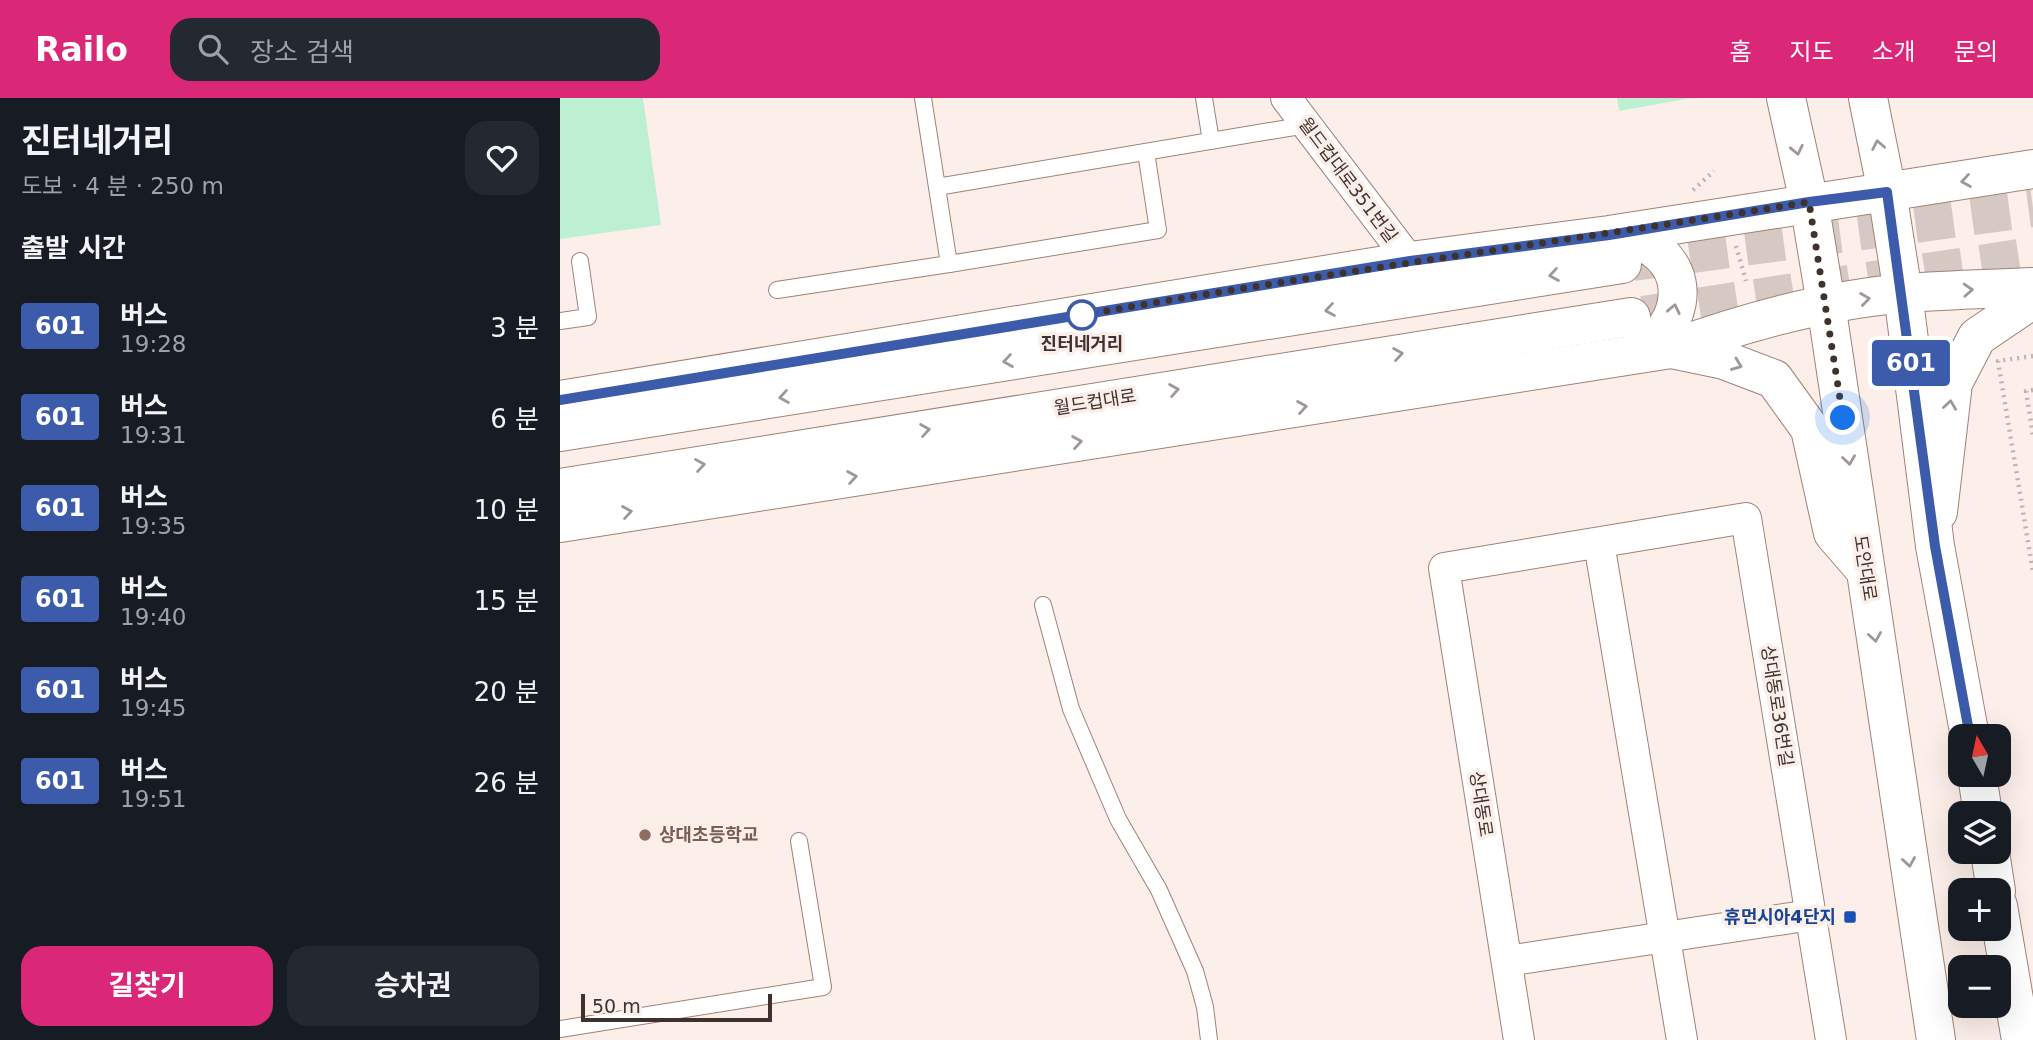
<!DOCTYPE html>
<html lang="ko">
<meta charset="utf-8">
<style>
:root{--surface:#171b24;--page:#242831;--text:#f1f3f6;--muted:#9ea1a6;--accent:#db2777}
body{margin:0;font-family:"DejaVu Sans","Noto Sans KR",sans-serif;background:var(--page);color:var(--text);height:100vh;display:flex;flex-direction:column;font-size:26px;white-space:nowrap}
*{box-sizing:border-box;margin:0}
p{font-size:23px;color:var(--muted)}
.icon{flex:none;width:38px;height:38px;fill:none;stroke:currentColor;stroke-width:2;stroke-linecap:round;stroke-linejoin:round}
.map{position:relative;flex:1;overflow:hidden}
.panel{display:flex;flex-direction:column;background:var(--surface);width:560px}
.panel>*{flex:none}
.badge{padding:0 14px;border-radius:5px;font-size:24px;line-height:46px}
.needle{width:46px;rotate:351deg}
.buttons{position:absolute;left:1388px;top:626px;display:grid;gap:14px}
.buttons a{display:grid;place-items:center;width:63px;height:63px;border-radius:14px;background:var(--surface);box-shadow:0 7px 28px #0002;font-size:35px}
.scale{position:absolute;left:21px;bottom:18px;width:191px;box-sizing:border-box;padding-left:7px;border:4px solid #3f322c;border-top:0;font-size:19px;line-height:24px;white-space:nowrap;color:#3f322c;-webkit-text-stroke:5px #fceee8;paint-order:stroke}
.you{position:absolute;width:35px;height:35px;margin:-18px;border:5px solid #fff;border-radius:50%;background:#1a73e8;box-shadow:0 0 0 10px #1a73e833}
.map>.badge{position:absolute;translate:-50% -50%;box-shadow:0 0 0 4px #fff}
h2{padding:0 21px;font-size:26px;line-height:63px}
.round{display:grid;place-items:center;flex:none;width:74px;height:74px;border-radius:21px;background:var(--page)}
.summary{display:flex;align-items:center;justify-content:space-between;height:119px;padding:0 21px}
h1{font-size:33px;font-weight:700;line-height:52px}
.cta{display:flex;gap:14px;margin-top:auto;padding:14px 21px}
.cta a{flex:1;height:80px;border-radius:21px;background:var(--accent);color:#fff;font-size:28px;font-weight:700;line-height:80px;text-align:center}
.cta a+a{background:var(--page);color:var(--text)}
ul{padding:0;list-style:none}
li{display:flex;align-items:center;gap:21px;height:91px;padding:0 21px}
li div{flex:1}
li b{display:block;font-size:26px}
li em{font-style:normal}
li .badge{min-width:77px;font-weight:700;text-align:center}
header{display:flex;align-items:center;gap:42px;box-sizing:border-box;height:98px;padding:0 35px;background:var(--accent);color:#fff}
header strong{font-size:33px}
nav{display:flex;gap:38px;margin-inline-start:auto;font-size:24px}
.search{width:490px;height:63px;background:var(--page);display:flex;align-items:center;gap:18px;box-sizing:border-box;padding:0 24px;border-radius:21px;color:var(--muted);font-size:26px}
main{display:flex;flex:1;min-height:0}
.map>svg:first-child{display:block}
.green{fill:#bdf0d3}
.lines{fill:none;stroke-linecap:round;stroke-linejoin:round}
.tertiary-tunnel{stroke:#d6c8c2;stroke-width:38;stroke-dasharray:38 19;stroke-linecap:butt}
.service-casing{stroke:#a08274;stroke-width:18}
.minor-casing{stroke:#a08274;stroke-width:32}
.tertiary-casing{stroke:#a08274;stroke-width:40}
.secondary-casing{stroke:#a08274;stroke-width:40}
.path{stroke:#c0b2ac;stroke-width:4.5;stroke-dasharray:2 5;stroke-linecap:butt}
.service{stroke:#fff;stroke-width:16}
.minor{stroke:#fff;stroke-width:30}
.tertiary{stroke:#fff;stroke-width:38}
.secondary{stroke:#fff;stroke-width:38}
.oneway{stroke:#9f9896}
.line-casing{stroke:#fff;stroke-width:16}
.line{stroke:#3d5bab;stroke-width:10}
.walk{stroke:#3f322c;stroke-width:7;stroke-dasharray:0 12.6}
.stop-dot{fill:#fff;stroke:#3d5bab;stroke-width:3.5}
.education-dot{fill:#8d6e63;stroke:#fceee8;stroke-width:2.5}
.transit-dot{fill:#1a4fb4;stroke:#fceee8;stroke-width:2.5}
.labels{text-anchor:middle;stroke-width:7;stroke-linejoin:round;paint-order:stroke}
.street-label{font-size:18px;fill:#3f322c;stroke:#fceee8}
.stop-label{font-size:18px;font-weight:bold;fill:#3f322c;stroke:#fceee8}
.education-label{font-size:18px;font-weight:bold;fill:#785e54;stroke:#fceee8;text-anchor:start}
.transit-label{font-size:18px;font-weight:bold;fill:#164399;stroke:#fceee8;text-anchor:end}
</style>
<header>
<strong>Railo</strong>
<div class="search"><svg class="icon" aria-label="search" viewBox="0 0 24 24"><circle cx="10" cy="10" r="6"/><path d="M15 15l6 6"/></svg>장소 검색</div>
<nav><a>홈</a><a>지도</a><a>소개</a><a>문의</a></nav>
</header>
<main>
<section class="panel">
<div class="summary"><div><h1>진터네거리</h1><p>도보 · 4 분 · 250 m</p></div><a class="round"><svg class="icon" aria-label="heart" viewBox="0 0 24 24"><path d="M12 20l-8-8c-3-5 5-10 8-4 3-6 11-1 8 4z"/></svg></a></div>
<h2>출발 시간</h2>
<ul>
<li><span class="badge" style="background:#3d5bab;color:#fff">601</span><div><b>버스</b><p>19:28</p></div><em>3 분</em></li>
<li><span class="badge" style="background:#3d5bab;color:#fff">601</span><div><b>버스</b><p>19:31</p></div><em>6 분</em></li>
<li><span class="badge" style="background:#3d5bab;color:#fff">601</span><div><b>버스</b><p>19:35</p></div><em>10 분</em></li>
<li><span class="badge" style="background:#3d5bab;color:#fff">601</span><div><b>버스</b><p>19:40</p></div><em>15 분</em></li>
<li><span class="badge" style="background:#3d5bab;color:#fff">601</span><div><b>버스</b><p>19:45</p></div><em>20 분</em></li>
<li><span class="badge" style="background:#3d5bab;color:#fff">601</span><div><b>버스</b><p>19:51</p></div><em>26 분</em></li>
</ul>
<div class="cta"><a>길찾기</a><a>승차권</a></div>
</section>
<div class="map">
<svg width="1473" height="942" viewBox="0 0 1473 942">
<rect width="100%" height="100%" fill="#fceee8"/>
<!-- green -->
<g class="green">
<path d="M0,0h83l18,127 -101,14z"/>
<path d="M1057,0h74l-72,13z"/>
</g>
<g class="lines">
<!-- tertiary-tunnel -->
<g class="tertiary-tunnel">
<path d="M1073,164l400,-54"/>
<path d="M1083,217l390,-59"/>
</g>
<!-- service casing -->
<g class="service-casing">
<g id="service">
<path d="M644,0l7,43"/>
<path d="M377,89l369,-62"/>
<path d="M389,166l209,-34 -12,-78"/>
<path d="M217,192l172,-26 -26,-166"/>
<path d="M0,223l28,-4 -8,-56"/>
<path d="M483,507l28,104 47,110 41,71 36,81 10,36 4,33"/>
<path d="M0,931l263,-42 -24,-146"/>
</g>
</g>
<!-- minor casing -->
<g class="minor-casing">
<g id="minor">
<path d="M726,0l124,163"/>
<path d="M1039,445l83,497"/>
<path d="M947,863l304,-46"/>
<path d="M959,942l-75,-472 302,-50 85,522"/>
</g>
</g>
<!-- tertiary casing -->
<g class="tertiary-casing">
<g id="tertiary">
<path d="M1054,137c13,2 25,4 36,11 46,29 30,88 -15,107"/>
<path d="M1111,251l53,11 50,19 36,50 23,104 32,37"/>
<path d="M0,302l850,-139 199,-26 424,-66"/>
<path d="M0,334l1062,-168"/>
<path d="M0,390l1071,-171"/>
<path d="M1378,414l15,-129 24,-46 56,-38"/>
<path d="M0,425l1111,-174c75,-27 153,-49 234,-56 42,-3 85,-4 128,-6"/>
</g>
</g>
<!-- secondary casing -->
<g class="secondary-casing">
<g id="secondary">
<path d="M1226,0l23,104 17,102 110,736"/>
<path d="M1308,0l19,94 16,101 32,253 35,191"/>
<path d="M1417,677l6,39"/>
<path d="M1430,754l6,39"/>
<path d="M1438,808l23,134"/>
</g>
</g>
<!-- path -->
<g class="path">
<path d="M1133,92l21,-19"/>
<path d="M1176,148l10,35"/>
<path d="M1473,258l-35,5 35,211"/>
<path d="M1473,292l-7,1 7,44"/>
</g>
<!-- service -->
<use href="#service" class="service"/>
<!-- minor -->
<use href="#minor" class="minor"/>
<!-- tertiary -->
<use href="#tertiary" class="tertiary"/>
<!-- secondary -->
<use href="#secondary" class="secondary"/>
</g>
<!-- one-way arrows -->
<defs><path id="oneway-chevron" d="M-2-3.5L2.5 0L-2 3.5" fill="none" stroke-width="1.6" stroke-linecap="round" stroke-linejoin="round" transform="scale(1.75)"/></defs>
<g class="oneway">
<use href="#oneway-chevron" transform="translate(1318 47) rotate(-101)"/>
<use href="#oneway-chevron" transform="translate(1237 52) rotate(78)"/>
<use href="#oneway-chevron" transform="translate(1406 83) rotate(171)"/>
<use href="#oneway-chevron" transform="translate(994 177) rotate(171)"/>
<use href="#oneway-chevron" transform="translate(1408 192) rotate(-3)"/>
<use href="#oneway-chevron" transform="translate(1305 201) rotate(-8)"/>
<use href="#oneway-chevron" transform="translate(1114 211) rotate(-78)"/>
<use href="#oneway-chevron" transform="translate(770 212) rotate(171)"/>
<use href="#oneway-chevron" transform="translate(838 256) rotate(-9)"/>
<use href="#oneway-chevron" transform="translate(448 263) rotate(171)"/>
<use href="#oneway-chevron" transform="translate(1177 267) rotate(21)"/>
<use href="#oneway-chevron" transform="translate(614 292) rotate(-9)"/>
<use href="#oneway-chevron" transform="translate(224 299) rotate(171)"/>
<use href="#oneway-chevron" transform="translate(1390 307) rotate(-82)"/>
<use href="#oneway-chevron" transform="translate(742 309) rotate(-9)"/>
<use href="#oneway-chevron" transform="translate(365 332) rotate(-9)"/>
<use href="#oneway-chevron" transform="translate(517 344) rotate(-9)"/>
<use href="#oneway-chevron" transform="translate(1289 362) rotate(82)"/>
<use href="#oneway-chevron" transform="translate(140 367) rotate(-9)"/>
<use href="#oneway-chevron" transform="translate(292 379) rotate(-9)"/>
<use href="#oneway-chevron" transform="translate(67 414) rotate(-9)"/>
<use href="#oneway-chevron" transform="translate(1315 539) rotate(81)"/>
<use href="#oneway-chevron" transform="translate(1349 764) rotate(81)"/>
</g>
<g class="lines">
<!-- line casing -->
<g class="line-casing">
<path id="line" d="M0,302l850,-139 199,-26 200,-33 78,-10 48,354 35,191"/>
</g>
<!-- line -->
<use href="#line" class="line"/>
<!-- walk -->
<path class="walk" d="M522,217c237,-41 485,-74 727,-113l34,216"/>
</g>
<!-- markers -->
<circle class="stop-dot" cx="522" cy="217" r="14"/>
<circle class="education-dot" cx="85" cy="737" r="7"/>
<rect class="transit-dot" x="1283" y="812" width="14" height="14" rx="3.5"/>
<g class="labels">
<!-- street labels -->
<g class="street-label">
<text transform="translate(788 82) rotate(53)" y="6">월드컵대로351번길</text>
<text transform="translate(535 304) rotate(-9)" y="6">월드컵대로</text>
<text transform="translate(1305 470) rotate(81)" y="6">도안대로</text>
<text transform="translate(1217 608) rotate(81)" y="6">상대동로36번길</text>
<text transform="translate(921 706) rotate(81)" y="6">상대동로</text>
</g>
<!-- stop labels -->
<g class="stop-label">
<text x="522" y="252">진터네거리</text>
</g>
<!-- education labels -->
<g class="education-label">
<text x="99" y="743">상대초등학교</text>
</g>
<!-- transit labels -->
<g class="transit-label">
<text x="1276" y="825">휴먼시아4단지</text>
</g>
</g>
</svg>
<div class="buttons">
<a><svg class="needle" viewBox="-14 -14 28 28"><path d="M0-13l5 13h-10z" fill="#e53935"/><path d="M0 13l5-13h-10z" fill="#9ea1a6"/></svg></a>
<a><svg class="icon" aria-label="layers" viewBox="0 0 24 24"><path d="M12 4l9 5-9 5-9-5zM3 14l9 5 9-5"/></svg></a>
<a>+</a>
<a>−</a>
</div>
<div class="scale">50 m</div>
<div class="you" style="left:1283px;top:320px"></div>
<b class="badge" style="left:1351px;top:265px;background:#3d5bab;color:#fff">601</b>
</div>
</main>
